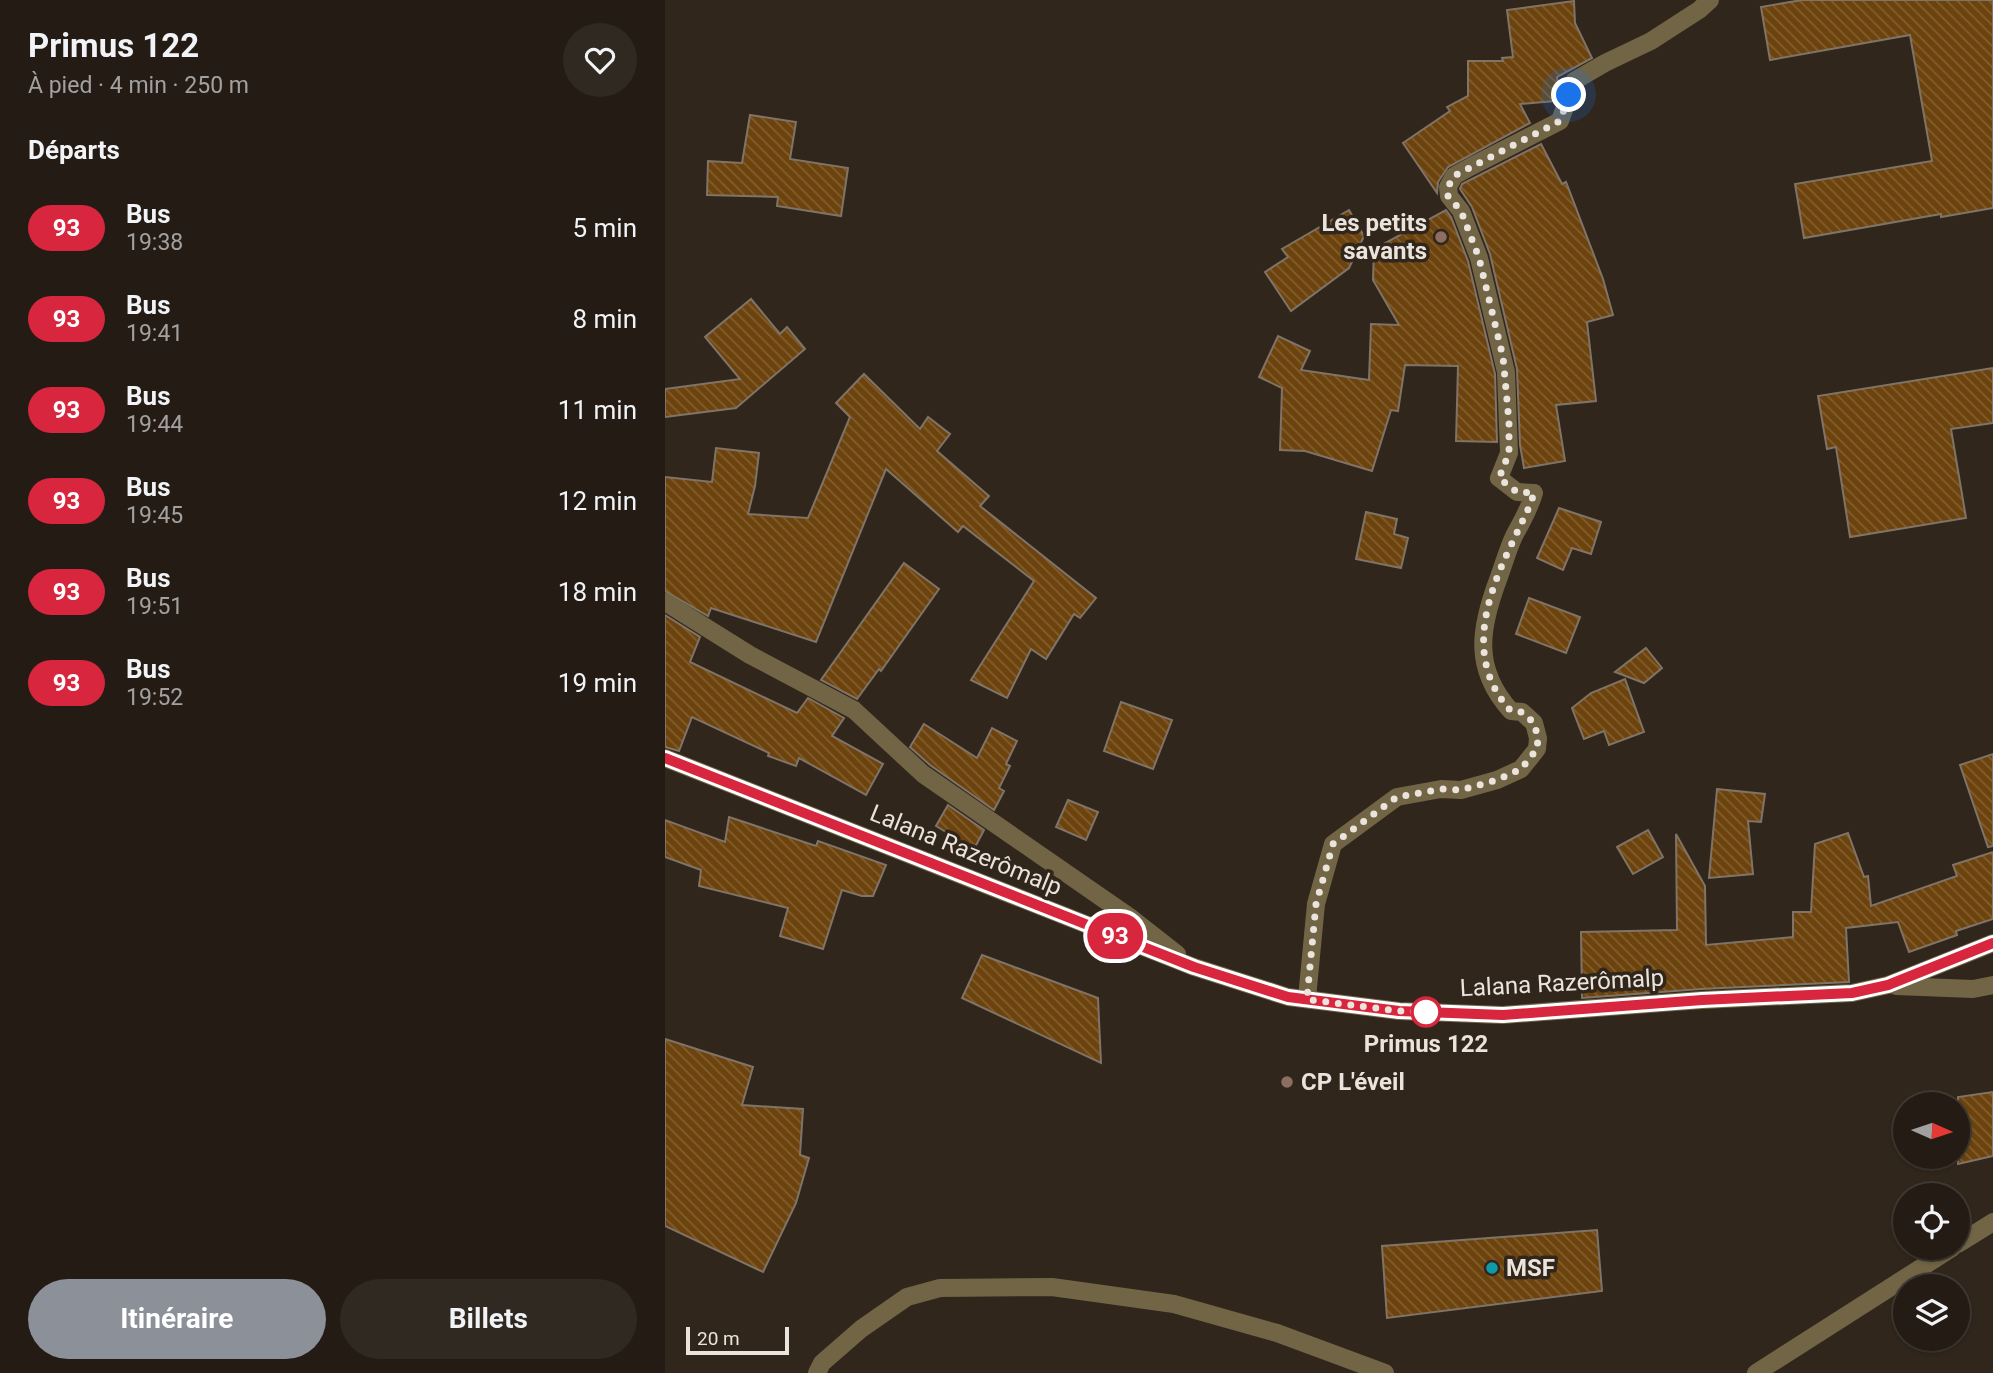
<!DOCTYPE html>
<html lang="fr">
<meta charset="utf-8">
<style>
:root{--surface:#241c14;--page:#302922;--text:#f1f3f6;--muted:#a3a1a0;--line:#413a34;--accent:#8c9099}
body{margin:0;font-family:Roboto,sans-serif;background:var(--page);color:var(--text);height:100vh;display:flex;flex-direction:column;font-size:26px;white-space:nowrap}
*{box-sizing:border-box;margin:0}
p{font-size:23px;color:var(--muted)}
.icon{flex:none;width:38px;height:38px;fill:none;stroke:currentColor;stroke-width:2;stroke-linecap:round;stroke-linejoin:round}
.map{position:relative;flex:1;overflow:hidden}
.details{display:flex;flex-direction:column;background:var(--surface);width:665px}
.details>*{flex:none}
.badge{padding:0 14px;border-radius:23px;font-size:24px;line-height:46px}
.needle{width:46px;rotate:93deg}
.fabs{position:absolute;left:1228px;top:1092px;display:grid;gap:14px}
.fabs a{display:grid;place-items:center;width:77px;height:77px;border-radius:50%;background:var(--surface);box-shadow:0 2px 5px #0004,0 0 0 2px var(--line);font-size:35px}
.scale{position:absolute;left:21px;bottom:18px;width:103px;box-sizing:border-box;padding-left:7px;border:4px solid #ebe4dd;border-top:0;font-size:19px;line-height:24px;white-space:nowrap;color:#ebe4dd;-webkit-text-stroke:5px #30261b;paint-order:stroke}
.you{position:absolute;width:35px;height:35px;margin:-18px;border:5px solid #fff;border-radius:50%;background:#1a73e8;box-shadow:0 0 0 10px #1a73e833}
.map>.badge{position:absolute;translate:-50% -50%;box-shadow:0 0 0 4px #fff}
h2{padding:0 28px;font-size:26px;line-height:63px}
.round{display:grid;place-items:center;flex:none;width:74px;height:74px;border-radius:37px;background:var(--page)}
.summary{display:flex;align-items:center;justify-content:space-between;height:119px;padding:0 28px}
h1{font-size:33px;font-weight:700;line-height:52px}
.primary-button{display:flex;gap:14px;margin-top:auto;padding:14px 28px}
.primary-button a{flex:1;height:80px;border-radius:42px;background:var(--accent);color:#fff;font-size:28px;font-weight:700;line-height:80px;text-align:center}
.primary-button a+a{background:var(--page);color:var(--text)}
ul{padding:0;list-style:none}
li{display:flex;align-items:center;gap:21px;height:91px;padding:0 28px}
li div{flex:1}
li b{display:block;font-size:26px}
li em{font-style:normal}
li .badge{min-width:77px;font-weight:700;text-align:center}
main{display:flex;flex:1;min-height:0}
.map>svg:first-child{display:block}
.building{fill:url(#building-back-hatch);stroke:#807367;stroke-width:2}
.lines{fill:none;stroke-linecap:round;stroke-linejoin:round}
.minor{stroke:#716546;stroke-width:18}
.line-casing{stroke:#fff;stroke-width:16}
.line{stroke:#d7263d;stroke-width:10}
.walk{stroke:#ebe4dd;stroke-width:7;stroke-dasharray:0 12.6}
.education-dot{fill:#8d6e63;stroke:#30261b;stroke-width:2.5}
.stop-dot{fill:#fff;stroke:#d7263d;stroke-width:3.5}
.culture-dot{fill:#0f9aa8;stroke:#30261b;stroke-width:2.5}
.labels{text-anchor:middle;stroke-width:7;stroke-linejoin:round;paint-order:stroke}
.poi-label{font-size:24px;font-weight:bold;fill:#ebe4dd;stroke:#30261b;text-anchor:start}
.street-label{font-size:24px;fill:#ebe4dd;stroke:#30261b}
.stop-label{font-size:24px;font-weight:bold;fill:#ebe4dd;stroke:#30261b}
</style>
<main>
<section class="details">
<div class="summary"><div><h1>Primus 122</h1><p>À pied · 4 min · 250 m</p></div><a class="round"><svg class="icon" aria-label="heart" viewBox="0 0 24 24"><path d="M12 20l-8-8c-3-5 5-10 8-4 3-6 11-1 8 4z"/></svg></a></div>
<h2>Départs</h2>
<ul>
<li><span class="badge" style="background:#d7263d;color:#fff">93</span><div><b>Bus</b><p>19:38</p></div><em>5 min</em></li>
<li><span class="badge" style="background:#d7263d;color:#fff">93</span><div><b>Bus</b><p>19:41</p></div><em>8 min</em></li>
<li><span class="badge" style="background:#d7263d;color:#fff">93</span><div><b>Bus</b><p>19:44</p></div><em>11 min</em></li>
<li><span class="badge" style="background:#d7263d;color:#fff">93</span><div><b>Bus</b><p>19:45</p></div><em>12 min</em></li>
<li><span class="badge" style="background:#d7263d;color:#fff">93</span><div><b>Bus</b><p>19:51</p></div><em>18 min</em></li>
<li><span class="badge" style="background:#d7263d;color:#fff">93</span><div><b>Bus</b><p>19:52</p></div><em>19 min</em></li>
</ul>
<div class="primary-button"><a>Itinéraire</a><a>Billets</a></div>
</section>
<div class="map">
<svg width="1328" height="1373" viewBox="0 0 1328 1373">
<defs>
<pattern id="building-back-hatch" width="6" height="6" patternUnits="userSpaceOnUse" patternTransform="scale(1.75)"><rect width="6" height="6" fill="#6c430d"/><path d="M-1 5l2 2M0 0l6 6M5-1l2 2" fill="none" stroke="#815e30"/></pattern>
</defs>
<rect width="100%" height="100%" fill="#30261b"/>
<!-- building -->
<g class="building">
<path d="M1137,0h191v208l-52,9v-3l-137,24 -9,-54 137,-23 -22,-126 -140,25 -9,-53z"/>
<path d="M909,1l1,22 17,35 -35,19 2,13 -4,11 -35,3 10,19 -82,44 -10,15 -1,11 -34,-50 47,-32 -3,-4 21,-11v-35h35l-1,-3 11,-1 -6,-47z"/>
<path d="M85,115l46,7 -6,37 58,9 -7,48 -64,-10 1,-9 -71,-2 1,-34 34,2z"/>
<path d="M876,144l21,40 4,-2 37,97 10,36 -26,7 9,79 -40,4 9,56 -41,7 -4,-23 -3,-76 -27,-115 -18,-47 -12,-18 2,-5z"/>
<path d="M684,210l15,26 -15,32 -58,43 -26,-39 23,-15 -6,-8z"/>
<path d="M781,210l5,7 17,44 27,113 2,68 -41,-1 2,-75 -53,-1 -7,46 -7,-1 -19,61 -67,-20 -25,-1 2,-62 -23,-11 19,-41 32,15 -9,19 68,10 2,-56 28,1 -26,-45 1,-31z"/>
<path d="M86,299l29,35 7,-7 18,22 -69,59 -71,9v-28l75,-10 -35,-42z"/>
<path d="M1328,368v55l-42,6 15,89 -116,19 -14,-90 -9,2 -9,-53z"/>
<path d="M199,374l56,55 8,-12 22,17 -13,17 52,45 -9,10 116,92 -16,20 -6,-4 -28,45 -15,-10 -24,49 -36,-18 63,-99 -71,-55 -5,6 -72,-63 -70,173 -105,-34 -3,8 -43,-25v-114l47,5 4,-34 43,5 -4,33 -7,28 60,4 42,-101 -14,-14z"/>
<path d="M894,508l42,14 -10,32 -19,-6 -9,22 -26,-12z"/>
<path d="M701,512l31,7 -3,15 14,4 -7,30 -45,-9z"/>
<path d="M239,563l35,26 -58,82 -2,-2 -22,30 -36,-19z"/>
<path d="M864,598l51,19 -14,36 -50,-19z"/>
<path d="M0,615l35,22 -10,25 107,51 11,-15 36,20 -12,18 51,28 -17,31 -67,-37 -3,8 -28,-10 1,-3 -77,-36 -13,34 -14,-4z"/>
<path d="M981,648l16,20 -18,15 -29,-11z"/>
<path d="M960,679l19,53 -35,13 -5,-14 -20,8 -12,-31 19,-15z"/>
<path d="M456,702l51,18 -19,49 -49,-18z"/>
<path d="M259,724l53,34 15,-30 25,13 -11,23 4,2 -11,22 5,3 -10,19 -64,-45 -20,-18z"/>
<path d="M1328,754v92l-5,1 -28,-82z"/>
<path d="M1052,789l48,5 -4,28 -13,-1 5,53 -44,4z"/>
<path d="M403,800l30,12 -12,28 -30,-13z"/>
<path d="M283,805l36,25 -10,19 -38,-23z"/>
<path d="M64,817l87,29 2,-5 68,24 -13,31h-11l-20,-6 -19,59 -43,-13 8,-28 -89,-22 2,-16 -36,-13v-37l60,22z"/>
<path d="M983,830l15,27 -30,17 -16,-27z"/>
<path d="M1183,833l16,44 4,-1 3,30 86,-30 -4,-11 40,-13v67l-37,12 1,4 -48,17 -11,-30 -52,6 3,54 -148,7 -119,9 -1,-66 96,-2 -1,-96 29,52 1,59 87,-8v-25h18l4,-68z"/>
<path d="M317,955l116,43 3,65 -139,-65z"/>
<path d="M0,1039l88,28 -11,38 61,4 -3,46 9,3 -13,45 -33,69 -98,-46z"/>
<path d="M1328,1092v64l-35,8v-67z"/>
<path d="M932,1230l5,61 -215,27 -5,-72z"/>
</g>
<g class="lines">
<!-- minor -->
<g class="minor">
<path d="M0,602l85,53 104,55 69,64 208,144 46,36"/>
<path d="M0,758l529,209 94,30 111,14 103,4 200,-15 150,-7 36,-8 105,-42"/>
<path d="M1231,986l77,3 20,-4"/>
<path d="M646,1000l-4,-2 9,-94 17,-60 64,-47 44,-8 20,1 36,-10 24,-11 16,-20 1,-11 -4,-15 -12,-11 -11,-1c-39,-43 -31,-84 -12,-134 5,-14 9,-28 15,-41 8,-15 15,-26 20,-43l-17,-1 -18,-14 10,-25 -3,-81 -27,-114 -18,-47 -12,-15 -1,-9 6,-11 16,-9 90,-46 14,-40 31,-18 46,-22 48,-31 11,-10"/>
<path d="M1293,1244l35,-22"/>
<path d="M152,1373l5,-10 39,-34 46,-32 33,-9 112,-1 122,17 103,29 108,40"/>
<path d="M1091,1373l196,-125"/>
</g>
</g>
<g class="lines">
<!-- line casing -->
<g class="line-casing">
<path id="line" d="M0,758l529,209 94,30 111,14 104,4 199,-15 150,-7 36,-8 105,-42"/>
</g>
<!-- line -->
<use href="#line" class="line"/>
<!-- walk -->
<path class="walk" d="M761,1012l-27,-1 -88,-11 -4,-2 9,-94 17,-60 64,-47 44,-8 20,1 36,-10 24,-11 16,-20 1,-11 -4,-15 -12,-11 -11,-1c-48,-52 -24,-117 4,-174 7,-16 14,-27 19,-44l-17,-1 -18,-14 10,-25v-31l-6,-65 -24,-99 -18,-47 -13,-15v-9l6,-11 106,-55 9,-26"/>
</g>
<!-- markers -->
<g class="education-dot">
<circle cx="776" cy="237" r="7"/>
<circle cx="622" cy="1082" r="7"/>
</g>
<circle class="stop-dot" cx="761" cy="1012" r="14"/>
<circle class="culture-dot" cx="827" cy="1268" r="7"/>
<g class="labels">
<!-- poi labels -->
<g class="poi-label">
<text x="762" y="231" text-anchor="end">Les petits<tspan x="762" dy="28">savants</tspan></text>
<text x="636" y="1090">CP L'éveil</text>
<text x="841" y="1276">MSF</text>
</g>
<!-- street labels -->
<g class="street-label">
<text transform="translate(301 850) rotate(22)" y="8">Lalana Razerômalp</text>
<text transform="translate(897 983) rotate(-3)" y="8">Lalana Razerômalp</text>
</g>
<!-- stop labels -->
<g class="stop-label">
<text x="761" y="1052">Primus 122</text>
</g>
</g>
</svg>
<div class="fabs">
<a><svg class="needle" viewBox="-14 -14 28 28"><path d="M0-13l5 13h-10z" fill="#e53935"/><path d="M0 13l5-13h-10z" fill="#a3a1a0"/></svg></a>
<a><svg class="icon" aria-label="locate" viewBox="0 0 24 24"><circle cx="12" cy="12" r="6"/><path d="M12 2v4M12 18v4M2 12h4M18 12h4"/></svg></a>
<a><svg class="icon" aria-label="layers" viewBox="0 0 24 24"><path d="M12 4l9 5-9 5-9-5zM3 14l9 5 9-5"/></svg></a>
</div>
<div class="scale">20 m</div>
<div class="you" style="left:904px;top:95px"></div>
<b class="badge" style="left:450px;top:936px;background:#d7263d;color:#fff">93</b>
</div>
</main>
